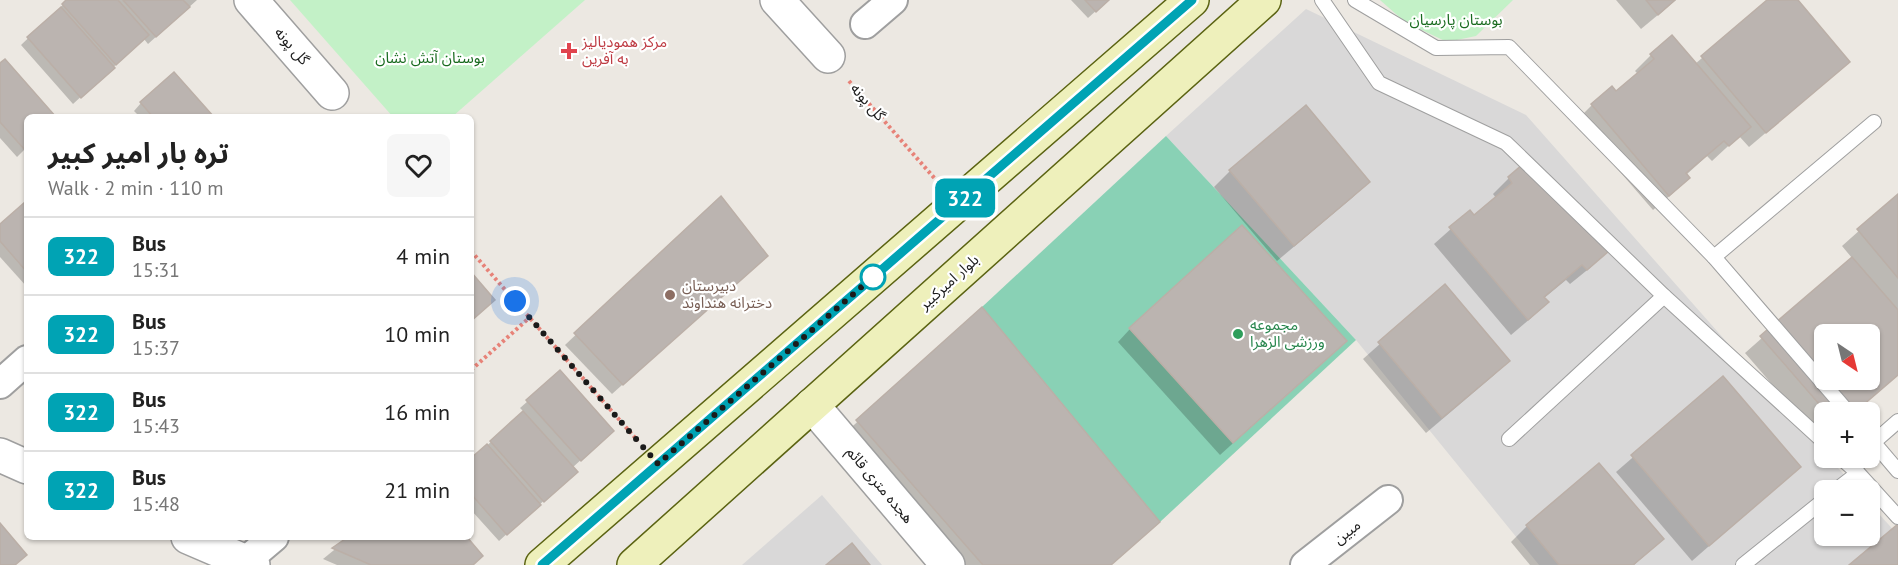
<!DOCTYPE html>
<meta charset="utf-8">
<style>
:root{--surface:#fff;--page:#f6f6f6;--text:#222;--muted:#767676;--line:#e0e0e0}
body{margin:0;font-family:"PT Sans","Noto Sans Arabic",sans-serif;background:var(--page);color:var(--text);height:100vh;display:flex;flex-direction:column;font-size:22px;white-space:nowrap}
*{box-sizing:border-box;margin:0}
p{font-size:20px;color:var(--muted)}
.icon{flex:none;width:33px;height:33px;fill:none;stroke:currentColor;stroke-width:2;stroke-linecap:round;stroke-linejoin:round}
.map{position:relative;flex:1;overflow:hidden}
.details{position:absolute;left:24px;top:114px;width:450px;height:426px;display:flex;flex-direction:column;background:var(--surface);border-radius:9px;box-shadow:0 2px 4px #0004}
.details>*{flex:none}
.badge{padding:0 12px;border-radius:9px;font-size:21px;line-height:39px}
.needle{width:39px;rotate:145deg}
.fabs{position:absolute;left:1814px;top:324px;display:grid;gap:12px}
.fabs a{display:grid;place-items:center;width:66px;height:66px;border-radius:9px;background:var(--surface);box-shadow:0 2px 4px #0004;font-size:30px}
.you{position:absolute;width:30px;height:30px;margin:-15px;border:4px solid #fff;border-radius:50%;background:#1a73e8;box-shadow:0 0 0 9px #1a73e833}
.map>.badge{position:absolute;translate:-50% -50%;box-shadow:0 0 0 3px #fff}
.round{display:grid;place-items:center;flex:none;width:63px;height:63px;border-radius:9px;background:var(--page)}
.head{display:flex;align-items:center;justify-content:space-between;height:102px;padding:0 24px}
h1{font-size:28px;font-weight:700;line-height:45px}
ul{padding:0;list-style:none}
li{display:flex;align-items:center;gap:18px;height:78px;padding:0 24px;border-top:2px solid var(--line)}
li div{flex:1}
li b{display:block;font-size:22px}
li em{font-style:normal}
li .badge{min-width:66px;font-weight:700;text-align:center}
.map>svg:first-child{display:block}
.residential{fill:#d9d8d8}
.park{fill:#c3f1c7}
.pitch{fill:#89d1b5}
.shadow{fill:#0003;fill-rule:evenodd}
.building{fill:#bbb4b0;stroke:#bbafa7;stroke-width:1.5;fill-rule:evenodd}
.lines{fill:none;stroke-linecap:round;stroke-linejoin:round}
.service-casing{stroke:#9f9f9f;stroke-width:16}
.minor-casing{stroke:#9f9f9f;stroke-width:32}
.tertiary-casing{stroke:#9f9f9f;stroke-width:36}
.secondary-casing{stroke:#5b6312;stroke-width:36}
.path{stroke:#e78278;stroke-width:4;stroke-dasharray:3 3;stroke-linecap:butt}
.service{stroke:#fff;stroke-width:14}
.minor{stroke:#fff;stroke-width:28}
.tertiary{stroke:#fff;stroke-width:33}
.secondary{stroke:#eef0bb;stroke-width:33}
.line-casing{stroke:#fff;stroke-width:14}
.line{stroke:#00a3b4;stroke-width:9}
.walk{stroke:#1b1b1b;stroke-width:6;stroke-dasharray:0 10.8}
.health-dot{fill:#e0444e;stroke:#fff;stroke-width:2}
.stop-dot{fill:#fff;stroke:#00a3b4;stroke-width:3}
.education-dot{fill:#8d6e63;stroke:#fff;stroke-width:2}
.leisure-dot{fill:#2e9e5b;stroke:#fff;stroke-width:2}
.labels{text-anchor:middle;stroke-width:4.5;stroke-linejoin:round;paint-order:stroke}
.park-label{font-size:15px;fill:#186a1e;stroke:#fff}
.health-label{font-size:15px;fill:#be3a42;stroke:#fff;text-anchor:start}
.street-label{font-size:15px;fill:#1b1b1b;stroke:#fff}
.education-label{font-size:15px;fill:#785e54;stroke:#fff;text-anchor:start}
.leisure-label{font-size:15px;fill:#27864d;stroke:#fff;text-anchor:start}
</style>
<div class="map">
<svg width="1898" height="565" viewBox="0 0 1898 565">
<rect width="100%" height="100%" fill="#ece8e2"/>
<!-- residential -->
<g class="residential">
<path d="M1306,9l220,106 298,337v6h5l29,32h-34v46h45v-33l29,32v30h-359l-183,-225 -190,-204z"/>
<path d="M822,495l60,70h-140z"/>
</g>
<!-- park -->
<g class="park">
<path d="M290,0h295l-133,117h-59z"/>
<path d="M1380,0h133l-37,36 -29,6 -42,-20z"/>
</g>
<!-- pitch -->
<path class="pitch" d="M1166,136l190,204 -196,182 -178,-215z"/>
<!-- shadow -->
<g class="shadow">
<path d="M68,0h129l-49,44 -4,-5 -71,65 -52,-59z"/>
<path d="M1071,0h37l-20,18z"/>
<path d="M1616,0h60l-35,29z"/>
<path d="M1770,0h26l52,61 -16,16 -83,70 -10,-11 -27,25 -5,-5 -21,19 2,3 -16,16 -19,16 -77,-89 16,-16 24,-12 22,-19 -3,-3 16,-16 44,9z"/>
<path d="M0,65l54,52h-27v30l-10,10 -17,-19z"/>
<path d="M141,103l71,14h-72l-6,-6z"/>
<path d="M1230,171l138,11 -16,16 -75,63 -63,-74z"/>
<path d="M1509,178l82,89 -21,17 -4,-4 -23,19 -12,19 -20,17 -77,-91 36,-32 4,5 22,-19 -3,-4z"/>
<path d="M1898,196v179l-43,37h-31v27l-3,2 -76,-88 107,-95 -10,-12zM1824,334h45v46h-45z"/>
<path d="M720,198l46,58 -154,138 -47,-49z"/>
<path d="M27,204v83l-27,-30v-31z"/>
<path d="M1445,286l63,74 -15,16 -67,57 -63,-74z"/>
<path d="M982,309l129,256h-152l-115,-131z"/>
<path d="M1130,329l203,24 -113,102 -102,-113z"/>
<path d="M1723,379l76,88 -107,94 -76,-89z"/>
<path d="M528,401l77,37 -33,30 -4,11 -69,62 -28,-31v-50l53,-48 -4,-4z"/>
<path d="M1599,465l63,74 -28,26h-104l-19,-23 16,-16z"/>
<path d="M350,537h115l7,28h-135l-14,-6z"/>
</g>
<!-- building -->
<g class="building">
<path d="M66,0h52l31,35 -33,30 -54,-61z"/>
<path d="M123,0h60l7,7 -34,30z"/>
<path d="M1085,0h24l-13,12z"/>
<path d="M1646,0h29l-17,15z"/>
<path d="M1767,0h31l52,62 -84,71 -65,-77z"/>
<path d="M61,7l54,61 -34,30 -54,-61z"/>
<path d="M1672,35l79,92 -22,19 -5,-5 -38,32 4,5 -21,18 -78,-92 21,-18 4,5 38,-32 -4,-5z"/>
<path d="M5,59l51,58h-29v32l-2,1 -25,-28v-59z"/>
<path d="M174,72l40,45h-61l-13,-15z"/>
<path d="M1306,105l64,77 -76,64 -65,-76z"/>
<path d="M1530,158l79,93 -22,19 -5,-5 -38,32 5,5 -21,18 -79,-93 21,-17 4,5 38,-32 -4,-6z"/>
<path d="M1898,194v84l-41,-49z"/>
<path d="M721,196l47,60 -145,129 -49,-52z"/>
<path d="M25,202l2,2v68l-27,-31v-17z"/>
<path d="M1242,225l105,116 -114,102 -104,-115z"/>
<path d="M1852,257l46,53v65l-43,37h-29l-66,-76zM1824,334h45v46h-45z"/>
<path d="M471,272l24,28 -24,21z"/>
<path d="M1445,284l65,77 -68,57 -64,-76z"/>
<path d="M982,307l178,215 -49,43h-128l-127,-145z"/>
<path d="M560,370l54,61 -33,30 -55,-61z"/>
<path d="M1723,376l78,91 -92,79 -78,-91z"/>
<path d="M523,411l55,61 -34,30 -54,-61z"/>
<path d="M487,444l54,61 -34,30 -36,-41v-36z"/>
<path d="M1599,463l65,76 -31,26h-74l-33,-40z"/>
<path d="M0,523l27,32 -12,10h-15z"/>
<path d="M1898,524v41h-49z"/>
<path d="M348,537h119l16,19 -10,9h-102l-39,-17z"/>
<path d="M852,543l18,22h-44z"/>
</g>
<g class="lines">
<!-- service casing -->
<g class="service-casing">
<g id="service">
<path d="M1322,0l57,83 127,60 158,153 160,146"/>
<path d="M1355,0l81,48 73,-1 205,210 134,155"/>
<path d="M1714,257l160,-135"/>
<path d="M1869,437l29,34"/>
<path d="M1509,439l155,-143"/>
<path d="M1874,442l24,-21"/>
<path d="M1841,458l17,15 40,44"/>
<path d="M1836,490l22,-17"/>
<path d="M1743,565l81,-65"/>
</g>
</g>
<!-- minor casing -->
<g class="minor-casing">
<g id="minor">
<path d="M865,24l28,-24"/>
<path d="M0,384l27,-24"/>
<path d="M241,565l33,-28"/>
<path d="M1305,565l83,-65"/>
</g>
</g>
<!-- tertiary casing -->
<g class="tertiary-casing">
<g id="tertiary">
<path d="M251,0l81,93"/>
<path d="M777,0l51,56"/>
<path d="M812,405l136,160"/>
<path d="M0,455l27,12"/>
<path d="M188,537l65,28"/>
</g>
</g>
<!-- secondary casing -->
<g class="secondary-casing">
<g id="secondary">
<path d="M542,565l650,-565"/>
<path d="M634,565l630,-565"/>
</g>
</g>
<!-- path -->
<g class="path">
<path d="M849,81l88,100"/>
<path d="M471,251l167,190"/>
<path d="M471,370l58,-52"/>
</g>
<!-- service -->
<use href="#service" class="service"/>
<!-- minor -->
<use href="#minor" class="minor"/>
<!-- tertiary -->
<use href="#tertiary" class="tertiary"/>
<!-- secondary -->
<use href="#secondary" class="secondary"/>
</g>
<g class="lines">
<!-- line casing -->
<g class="line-casing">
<path id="line" d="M542,565l650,-565"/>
</g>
<!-- line -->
<use href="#line" class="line"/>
<!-- walk -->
<path class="walk" d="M515,301l143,163 215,-187"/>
</g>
<!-- markers -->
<path class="health-dot" d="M566 42h6v6h6v6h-6v6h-6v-6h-6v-6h6z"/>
<circle class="stop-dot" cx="873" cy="277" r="12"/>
<circle class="education-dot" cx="670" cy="295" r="6"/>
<circle class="leisure-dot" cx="1238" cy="334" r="6"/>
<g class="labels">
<!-- park labels -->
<g class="park-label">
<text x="1456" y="25">بوستان پارسیان</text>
<text x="430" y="63">بوستان آتش نشان</text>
</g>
<!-- health labels -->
<g class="health-label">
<text x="582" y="47">مرکز همودیالیز<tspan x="582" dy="17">به آفرین</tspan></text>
</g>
<!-- street labels -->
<g class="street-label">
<text transform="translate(292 46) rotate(49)" y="5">گل پونه</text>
<text transform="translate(868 102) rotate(49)" y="5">گل پونه</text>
<text transform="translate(949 282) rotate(-42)" y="5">بلوار امیرکبیر</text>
<text transform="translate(880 485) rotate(50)" y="5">هجده متری قائم</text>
<text transform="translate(1347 532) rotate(-38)" y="5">مبین</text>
</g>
<!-- education labels -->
<g class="education-label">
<text x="682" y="291">دبیرستان<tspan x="682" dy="17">دخترانه هنداوند</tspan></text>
</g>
<!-- leisure labels -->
<g class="leisure-label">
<text x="1250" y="330">مجموعه<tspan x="1250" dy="17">ورزشی الزهرا</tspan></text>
</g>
</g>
</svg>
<div class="fabs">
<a><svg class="needle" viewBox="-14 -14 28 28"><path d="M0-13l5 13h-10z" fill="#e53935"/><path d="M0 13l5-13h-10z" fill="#767676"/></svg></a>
<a>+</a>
<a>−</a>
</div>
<div class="you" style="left:515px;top:301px"></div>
<b class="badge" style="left:965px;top:198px;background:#00a3b4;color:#fff">322</b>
<section class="details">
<div class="head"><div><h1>تره بار امیر کبیر</h1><p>Walk · 2 min · 110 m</p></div><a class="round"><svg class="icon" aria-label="heart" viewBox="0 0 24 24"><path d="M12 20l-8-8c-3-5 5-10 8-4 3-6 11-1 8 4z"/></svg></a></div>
<ul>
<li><span class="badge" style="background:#00a3b4;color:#fff">322</span><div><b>Bus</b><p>15:31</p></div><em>4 min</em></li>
<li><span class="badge" style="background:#00a3b4;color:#fff">322</span><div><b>Bus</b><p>15:37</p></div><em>10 min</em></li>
<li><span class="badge" style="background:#00a3b4;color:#fff">322</span><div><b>Bus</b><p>15:43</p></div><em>16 min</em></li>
<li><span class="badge" style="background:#00a3b4;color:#fff">322</span><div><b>Bus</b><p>15:48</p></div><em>21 min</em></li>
</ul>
</section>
</div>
